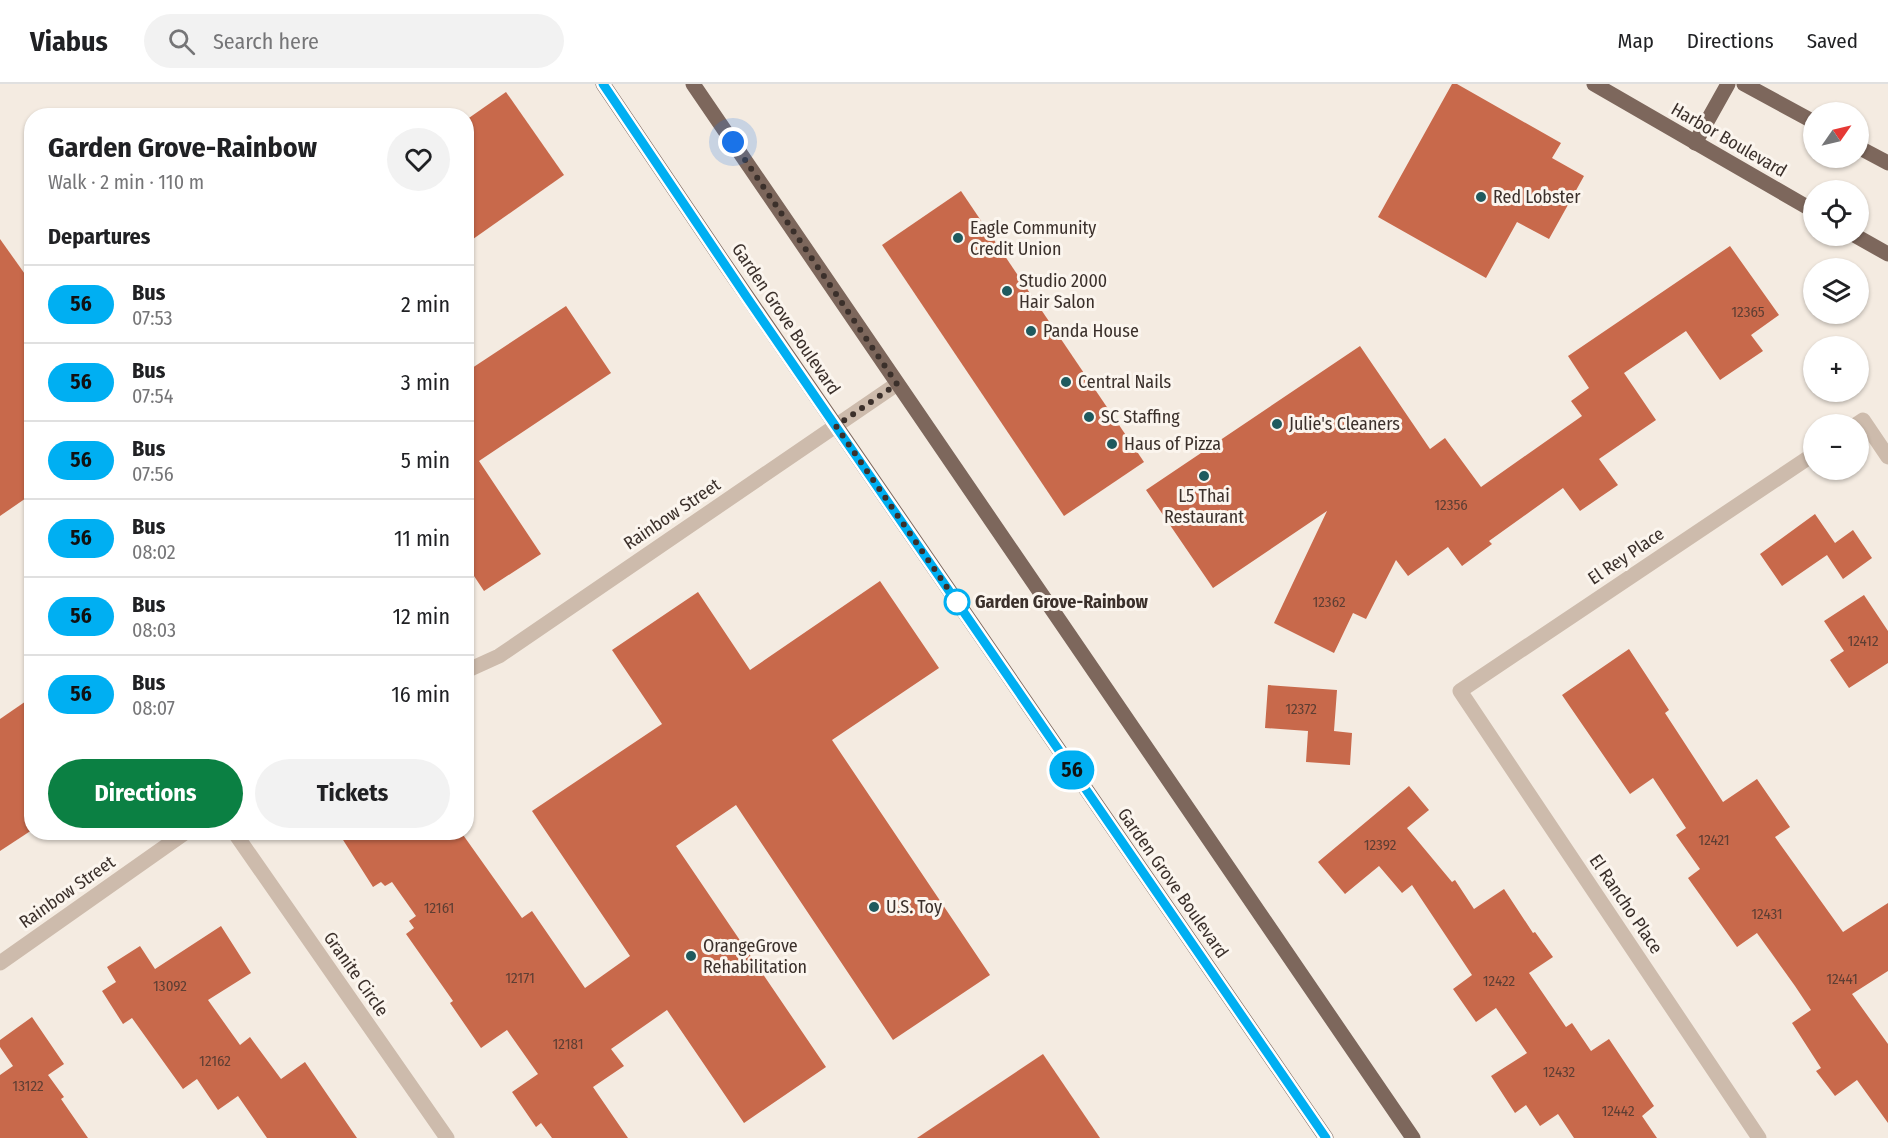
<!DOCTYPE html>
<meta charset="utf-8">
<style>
:root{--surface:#fff;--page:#f2f2f2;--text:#202124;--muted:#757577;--line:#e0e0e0;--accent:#0b8043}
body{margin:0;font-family:"Fira Sans Condensed",sans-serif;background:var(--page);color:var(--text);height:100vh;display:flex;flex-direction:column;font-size:22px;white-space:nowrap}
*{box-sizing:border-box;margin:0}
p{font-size:20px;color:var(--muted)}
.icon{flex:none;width:33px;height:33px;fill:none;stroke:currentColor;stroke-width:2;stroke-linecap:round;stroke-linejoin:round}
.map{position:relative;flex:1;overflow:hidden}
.details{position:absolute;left:24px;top:24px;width:450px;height:732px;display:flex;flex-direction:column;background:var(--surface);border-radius:24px;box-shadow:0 2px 4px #0004}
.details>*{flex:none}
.badge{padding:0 12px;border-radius:20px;font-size:21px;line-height:39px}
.needle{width:39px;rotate:56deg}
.fabs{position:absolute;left:1803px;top:18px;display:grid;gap:12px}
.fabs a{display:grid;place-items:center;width:66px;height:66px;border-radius:50%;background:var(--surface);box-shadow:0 2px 4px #0004;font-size:30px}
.you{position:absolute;width:30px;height:30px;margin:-15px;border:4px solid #fff;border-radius:50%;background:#1a73e8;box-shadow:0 0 0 9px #1a73e833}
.map>.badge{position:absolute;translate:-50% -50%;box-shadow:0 0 0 3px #fff}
h2{padding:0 24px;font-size:22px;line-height:54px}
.round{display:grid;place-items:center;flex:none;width:63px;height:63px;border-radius:32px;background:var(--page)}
.overview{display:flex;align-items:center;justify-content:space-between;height:102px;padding:0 24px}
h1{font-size:28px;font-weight:700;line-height:45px}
.primary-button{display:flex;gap:12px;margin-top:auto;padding:12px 24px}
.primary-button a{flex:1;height:69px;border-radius:36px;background:var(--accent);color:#fff;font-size:24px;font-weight:700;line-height:69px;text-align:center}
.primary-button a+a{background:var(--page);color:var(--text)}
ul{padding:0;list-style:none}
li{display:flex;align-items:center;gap:18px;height:78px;padding:0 24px;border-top:2px solid var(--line)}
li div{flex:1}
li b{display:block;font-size:22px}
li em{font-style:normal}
li .badge{min-width:66px;font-weight:700;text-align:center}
header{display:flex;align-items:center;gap:36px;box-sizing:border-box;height:84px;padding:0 30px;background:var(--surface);border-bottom:2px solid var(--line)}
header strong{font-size:28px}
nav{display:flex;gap:33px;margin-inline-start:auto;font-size:21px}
.search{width:420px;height:54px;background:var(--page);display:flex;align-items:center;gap:15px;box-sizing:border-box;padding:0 21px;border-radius:33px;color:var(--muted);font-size:22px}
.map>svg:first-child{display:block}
.building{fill:#c8694b}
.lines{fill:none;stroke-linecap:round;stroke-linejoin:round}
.minor{stroke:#cdbbac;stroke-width:15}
.primary{stroke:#7d675c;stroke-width:15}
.line-casing{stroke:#fff;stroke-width:14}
.line{stroke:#00aff2;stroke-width:9}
.walk{stroke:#3b302b;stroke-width:6;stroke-dasharray:0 10.8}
.poi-dot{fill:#1f5a5e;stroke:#fbf5ee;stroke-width:2}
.stop-dot{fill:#fff;stroke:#00aff2;stroke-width:3}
.labels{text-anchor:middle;stroke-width:6;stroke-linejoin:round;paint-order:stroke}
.number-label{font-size:15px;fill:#5e3e33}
.street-label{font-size:18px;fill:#3b302b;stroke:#fbf5ee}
.poi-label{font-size:18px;fill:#3b302b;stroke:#fbf5ee;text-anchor:start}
.stop-label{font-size:18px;font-weight:bold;fill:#3b302b;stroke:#fbf5ee;text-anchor:start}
</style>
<header>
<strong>Viabus</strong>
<div class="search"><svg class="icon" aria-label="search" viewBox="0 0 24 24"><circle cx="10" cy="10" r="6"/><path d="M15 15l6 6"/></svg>Search here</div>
<nav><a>Map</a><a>Directions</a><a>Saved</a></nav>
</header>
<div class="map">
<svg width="1888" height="1054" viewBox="0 0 1888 1054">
<rect width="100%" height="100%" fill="#f4ebe1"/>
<!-- building -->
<g class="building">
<path d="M1452,0h5l104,59 -9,15 32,18 -35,63 -32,-17 -31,56 -108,-61z"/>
<path d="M506,8l58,83 -98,69v-124z"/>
<path d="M961,107l183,271 -80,54 -182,-271z"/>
<path d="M0,155l32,45v210l-32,22z"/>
<path d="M1730,162l49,69 -28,20 12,16 -43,29 -34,-49 -62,42 32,47 -57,39 19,26 -38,26 -17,-23 -74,53 3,3 -30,22 -14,-19 -40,29 -12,-16 -30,59 -13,-6 -19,40 -60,-30 53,-112 -114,77 -67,-98 214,-144 70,103 15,-11 36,49 101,-71 -11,-15 18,-13 -21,-32z"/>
<path d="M566,222l45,67 -132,88 62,93 -57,37 -18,-27v-192z"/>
<path d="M1815,430l20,29 18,-13 19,28 -29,21 -16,-24 -45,31 -22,-32z"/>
<path d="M880,497l59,87 -107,72 158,235 -97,65 -157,-235 -60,41 150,221 -82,56 -77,-113 -56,39 13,17 -31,21 35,51h-76l-11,-15 -5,4 -24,-35 26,-18 -31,-44 -26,18 -31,-45 3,-2 -47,-67 8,-6 -5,-7 7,-5 -24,-34 -7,4 -4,-4 -8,5 -35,-55h123l61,86 10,-7 53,77 45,-32 -98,-145 130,-87 -50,-74 86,-58 52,78z"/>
<path d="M1864,511l24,36v32l-39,25 -19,-28 14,-9 -20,-30z"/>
<path d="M1629,565l40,61 -4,3 58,89 34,-23 33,48 -15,10 68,95 45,-29v68l-36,23 36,50v79l-31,-43 -22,16 -19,-25 5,-3 -29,-45 19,-13 -16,-24 -38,-53 -20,14 -49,-69 12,-9 -24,-34 10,-7 -33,-50 -23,16 -68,-99z"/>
<path d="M1268,601l69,5 -3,41 18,2 -2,32 -44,-3 2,-31 -43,-3z"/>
<path d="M32,613v133l-32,21v-132z"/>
<path d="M1409,702l20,24 -22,18 45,54 3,-2 19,29 30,-20 29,44 2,-1 18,25 -24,16 37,54 6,-4 19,28 18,-12 45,67 -12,10 15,22h-83l-16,-24 -18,12 -14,-21 -11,8 -24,-37 36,-23 -31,-45 -20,14 -23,-33 19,-14 -60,-90 -10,8 -23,-27 -34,28 -27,-32z"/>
<path d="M221,842l30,47 -43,27 32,45 10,-8 31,42 24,-17 52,76h-90l-29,-42 -20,14 -21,-31 -14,10 -51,-71 -9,6 -21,-33 14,-9 -9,-15 33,-21 15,23z"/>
<path d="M32,933l32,47 -16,11 16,22 -3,2 27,39h-88v-63l13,-9 -13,-19v-7z"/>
<path d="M1043,970l57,84h-183z"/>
</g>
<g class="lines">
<!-- minor -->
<g class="minor">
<path d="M1857,340l6,-4 25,37"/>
<path d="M466,587l33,-15 398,-272"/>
<path d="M234,748l213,306"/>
<path d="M0,879l186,-131"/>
<path d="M1759,1054l-299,-447 354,-237"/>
</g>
<!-- primary -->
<g class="primary">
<path d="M603,0l121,179 602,875"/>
<path d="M693,0l720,1054"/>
<path d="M1594,0l220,127"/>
<path d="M1744,0l70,38"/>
<path d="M1695,59l33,-59"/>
<path d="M1858,63l30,16"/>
<path d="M1856,152l32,18"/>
</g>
</g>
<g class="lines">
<!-- line casing -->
<g class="line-casing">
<path id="line" d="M603,0l145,215 578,839"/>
</g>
<!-- line -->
<use href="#line" class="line"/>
<!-- walk -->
<path class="walk" d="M733,58l164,242 -61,42 121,176"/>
</g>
<!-- markers -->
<g class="poi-dot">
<circle cx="1481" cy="113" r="6"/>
<circle cx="958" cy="154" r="6"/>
<circle cx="1007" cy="207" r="6"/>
<circle cx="1031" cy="247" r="6"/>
<circle cx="1066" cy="298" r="6"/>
<circle cx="1089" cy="333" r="6"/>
<circle cx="1277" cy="340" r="6"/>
<circle cx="1112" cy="360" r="6"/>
<circle cx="1204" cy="392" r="6"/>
<circle cx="874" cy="823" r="6"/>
<circle cx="691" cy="872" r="6"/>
</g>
<circle class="stop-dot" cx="957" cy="518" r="12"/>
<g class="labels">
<!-- number labels -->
<g class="number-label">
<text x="1748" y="233">12365</text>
<text x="1451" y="426">12356</text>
<text x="1329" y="523">12362</text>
<text x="1863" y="562">12412</text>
<text x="1301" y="630">12372</text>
<text x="1714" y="761">12421</text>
<text x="1380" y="766">12392</text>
<text x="439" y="829">12161</text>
<text x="1767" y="835">12431</text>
<text x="520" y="899">12171</text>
<text x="1842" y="900">12441</text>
<text x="1499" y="902">12422</text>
<text x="170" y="907">13092</text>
<text x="568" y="965">12181</text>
<text x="215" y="982">12162</text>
<text x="1559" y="993">12432</text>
<text x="28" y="1007">13122</text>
<text x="1618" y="1032">12442</text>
</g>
<!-- street labels -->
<g class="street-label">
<text transform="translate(1729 56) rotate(30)" y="6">Harbor Boulevard</text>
<text transform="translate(786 235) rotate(56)" y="6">Garden Grove Boulevard</text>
<text transform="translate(672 430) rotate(-34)" y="6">Rainbow Street</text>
<text transform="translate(1626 472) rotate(-34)" y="6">El Rey Place</text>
<text transform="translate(1173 799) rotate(55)" y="6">Garden Grove Boulevard</text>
<text transform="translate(67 808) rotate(-35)" y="6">Rainbow Street</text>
<text transform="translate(1626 820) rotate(56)" y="6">El Rancho Place</text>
<text transform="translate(356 890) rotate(55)" y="6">Granite Circle</text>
</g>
<!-- poi labels -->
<g class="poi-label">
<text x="1493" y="119">Red Lobster</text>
<text x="970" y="150">Eagle Community<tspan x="970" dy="21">Credit Union</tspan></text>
<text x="1019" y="203">Studio 2000<tspan x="1019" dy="21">Hair Salon</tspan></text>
<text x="1043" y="253">Panda House</text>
<text x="1078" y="304">Central Nails</text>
<text x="1101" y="339">SC Staffing</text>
<text x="1289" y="346">Julie's Cleaners</text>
<text x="1124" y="366">Haus of Pizza</text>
<text x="1204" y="418" text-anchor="middle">L5 Thai<tspan x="1204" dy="21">Restaurant</tspan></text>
<text x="886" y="829">U.S. Toy</text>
<text x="703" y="868">OrangeGrove<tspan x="703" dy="21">Rehabilitation</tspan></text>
</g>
<!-- stop labels -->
<g class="stop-label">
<text x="975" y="524">Garden Grove-Rainbow</text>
</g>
</g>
</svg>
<div class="fabs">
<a><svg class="needle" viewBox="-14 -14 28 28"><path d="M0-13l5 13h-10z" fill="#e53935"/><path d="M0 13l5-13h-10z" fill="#757577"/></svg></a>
<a><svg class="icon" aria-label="locate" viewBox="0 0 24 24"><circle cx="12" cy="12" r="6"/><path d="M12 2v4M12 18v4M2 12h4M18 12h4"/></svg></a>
<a><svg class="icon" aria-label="layers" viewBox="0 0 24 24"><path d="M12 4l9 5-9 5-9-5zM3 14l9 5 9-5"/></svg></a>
<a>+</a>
<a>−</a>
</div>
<div class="you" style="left:733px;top:58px"></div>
<b class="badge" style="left:1072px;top:686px;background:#00aff2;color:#111">56</b>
<section class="details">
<div class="overview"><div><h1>Garden Grove-Rainbow</h1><p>Walk · 2 min · 110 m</p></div><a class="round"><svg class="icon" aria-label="heart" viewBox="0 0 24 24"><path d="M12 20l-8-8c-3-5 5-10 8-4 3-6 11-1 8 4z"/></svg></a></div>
<h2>Departures</h2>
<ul>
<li><span class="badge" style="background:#00aff2;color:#111">56</span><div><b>Bus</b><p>07:53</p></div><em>2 min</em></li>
<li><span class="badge" style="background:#00aff2;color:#111">56</span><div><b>Bus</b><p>07:54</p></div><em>3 min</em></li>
<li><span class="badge" style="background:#00aff2;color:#111">56</span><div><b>Bus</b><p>07:56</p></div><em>5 min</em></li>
<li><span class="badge" style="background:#00aff2;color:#111">56</span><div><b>Bus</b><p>08:02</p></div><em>11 min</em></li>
<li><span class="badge" style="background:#00aff2;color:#111">56</span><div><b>Bus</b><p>08:03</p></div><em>12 min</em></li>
<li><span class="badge" style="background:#00aff2;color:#111">56</span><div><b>Bus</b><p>08:07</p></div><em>16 min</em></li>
</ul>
<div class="primary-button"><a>Directions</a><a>Tickets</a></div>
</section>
</div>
